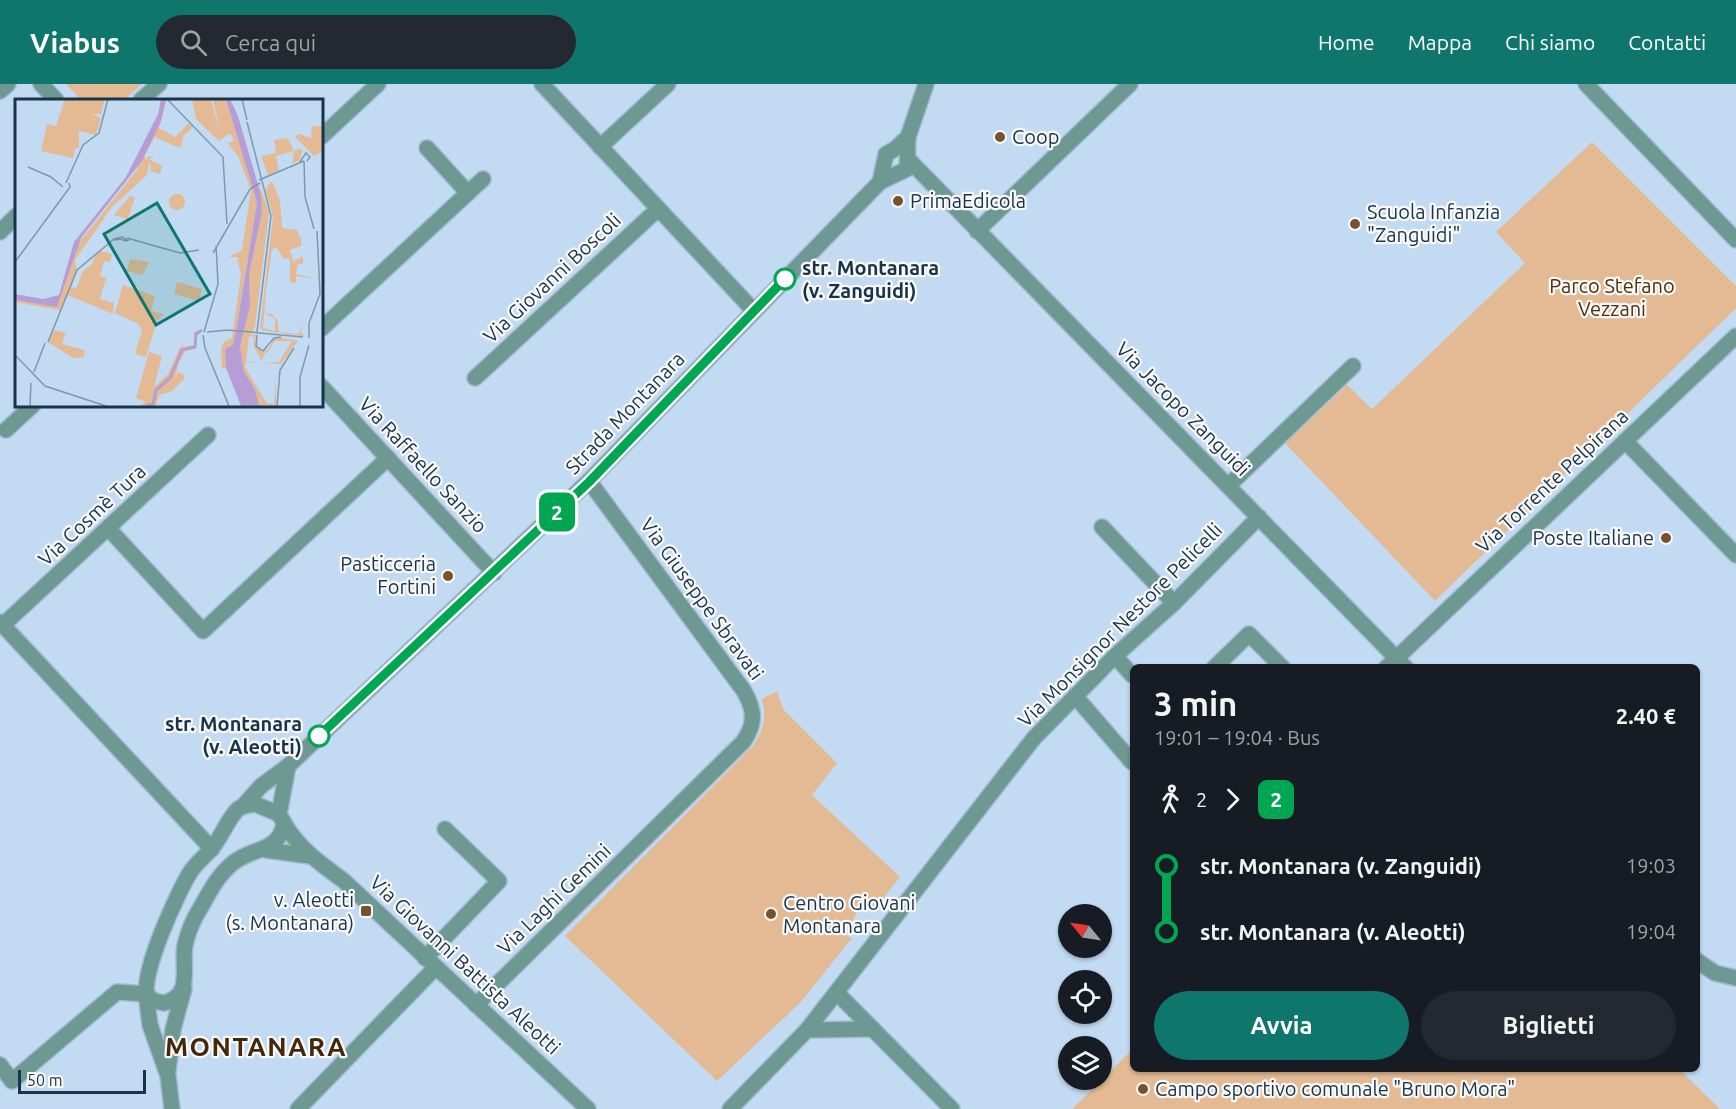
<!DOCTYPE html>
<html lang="it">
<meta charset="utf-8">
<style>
:root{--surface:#171b24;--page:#242831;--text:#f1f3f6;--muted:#9ea1a6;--accent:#0f766e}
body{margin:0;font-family:Ubuntu,sans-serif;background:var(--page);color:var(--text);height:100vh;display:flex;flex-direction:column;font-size:22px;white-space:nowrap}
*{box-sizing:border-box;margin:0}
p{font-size:20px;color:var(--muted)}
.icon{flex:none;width:33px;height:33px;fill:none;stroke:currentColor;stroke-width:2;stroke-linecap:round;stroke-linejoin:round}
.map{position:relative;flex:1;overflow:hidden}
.drawer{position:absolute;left:1130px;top:580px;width:570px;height:408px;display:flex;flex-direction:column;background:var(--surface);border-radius:9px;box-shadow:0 2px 4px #0004}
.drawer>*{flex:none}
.badge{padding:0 12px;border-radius:9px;font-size:21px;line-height:39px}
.needle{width:39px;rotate:300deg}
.fabs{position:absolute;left:1058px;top:820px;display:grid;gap:12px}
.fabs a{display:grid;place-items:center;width:54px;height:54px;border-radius:50%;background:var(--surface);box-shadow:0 2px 4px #0004;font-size:30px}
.scale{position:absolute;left:18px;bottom:15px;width:128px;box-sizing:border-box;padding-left:6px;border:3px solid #19344a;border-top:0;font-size:16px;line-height:21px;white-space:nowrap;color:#19344a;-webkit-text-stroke:4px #f9f9f9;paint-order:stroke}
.map>.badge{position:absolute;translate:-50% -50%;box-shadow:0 0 0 3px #fff}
.legs{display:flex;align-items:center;gap:9px;height:66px;padding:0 24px;font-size:20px}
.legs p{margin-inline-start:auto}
.head{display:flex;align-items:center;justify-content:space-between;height:102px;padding:0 24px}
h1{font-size:33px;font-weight:600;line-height:45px}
.button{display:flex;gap:12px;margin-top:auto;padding:12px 24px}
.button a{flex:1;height:69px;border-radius:36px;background:var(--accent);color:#fff;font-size:24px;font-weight:600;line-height:69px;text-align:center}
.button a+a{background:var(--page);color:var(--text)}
ul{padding:0 24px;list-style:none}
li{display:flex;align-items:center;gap:21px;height:66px;font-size:22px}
li i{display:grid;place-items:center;width:9px;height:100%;margin:0 8px;background:currentColor}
li i::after{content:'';width:15px;height:15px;margin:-8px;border:4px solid;border-radius:50%;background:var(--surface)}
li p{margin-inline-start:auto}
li:first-child i{background:linear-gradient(#0000 50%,currentColor 0)}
li:last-child i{background:linear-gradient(currentColor 50%,#0000 0)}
header{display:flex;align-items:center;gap:36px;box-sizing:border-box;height:84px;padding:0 30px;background:var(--accent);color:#fff}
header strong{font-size:28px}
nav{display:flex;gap:33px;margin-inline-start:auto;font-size:21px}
.search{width:420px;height:54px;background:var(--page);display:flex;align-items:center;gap:15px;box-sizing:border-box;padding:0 21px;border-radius:33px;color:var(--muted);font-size:22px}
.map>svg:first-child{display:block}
.green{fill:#e3ba93}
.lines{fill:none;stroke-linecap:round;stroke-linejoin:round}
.minor-casing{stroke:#a0bad0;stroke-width:18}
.tertiary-casing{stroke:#a0bad0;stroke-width:18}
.minor{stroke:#6e9993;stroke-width:15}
.tertiary{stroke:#6e9993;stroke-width:15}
.line-1-casing{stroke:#fff;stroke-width:14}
.line-1{stroke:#00a651;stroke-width:9}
.poi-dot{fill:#77532d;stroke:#f9f9f9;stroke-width:2}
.stop-1-dot{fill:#fff;stroke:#00a651;stroke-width:3}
.labels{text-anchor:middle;stroke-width:4.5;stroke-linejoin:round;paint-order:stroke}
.poi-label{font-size:20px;fill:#19344a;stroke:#f9f9f9;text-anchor:start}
.stop-label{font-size:20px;font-weight:bold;fill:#19344a;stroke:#f9f9f9;text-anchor:start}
.street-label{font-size:20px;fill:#19344a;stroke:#f9f9f9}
.park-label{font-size:20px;fill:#4f2f08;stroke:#f9f9f9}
.district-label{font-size:26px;font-weight:bold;letter-spacing:1.5px;fill:#442909;stroke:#f9f9f9}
.inset-river{fill:none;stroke:#b79dd6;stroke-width:3}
.inset-road{fill:none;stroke:#7e98af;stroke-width:1.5}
.view{fill:#0f766e;fill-opacity:0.15;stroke:#0f766e;stroke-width:3}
.inset-edge{fill:none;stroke:#19344a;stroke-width:3}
</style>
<header>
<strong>Viabus</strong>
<div class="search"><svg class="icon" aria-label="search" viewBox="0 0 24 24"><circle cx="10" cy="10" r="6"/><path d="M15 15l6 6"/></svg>Cerca qui</div>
<nav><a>Home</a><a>Mappa</a><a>Chi siamo</a><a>Contatti</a></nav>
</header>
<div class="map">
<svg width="1736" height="1025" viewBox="0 0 1736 1025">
<rect width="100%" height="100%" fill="#c2dbf2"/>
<!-- green -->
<g class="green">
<path d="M66,0h76l-18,16h-43z"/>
<path d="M1592,58l144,144v22l-301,293 -150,-158 62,-58 25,24 153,-146 -29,-31z"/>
<path d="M777,607l6,18 54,54 -25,32 88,82 -26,33 -14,-4 -15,29 7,3 -52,65 -83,78 -152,-145 188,-190c10,-15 14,-29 9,-47z"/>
<path d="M1132,966v20h548l40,39h-648z"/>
</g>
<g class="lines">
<!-- minor casing -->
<g class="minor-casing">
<g id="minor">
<path d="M41,0l15,16"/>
<path d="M542,0l212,227"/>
<path d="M1586,0l150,156"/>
<path d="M0,7l8,-7"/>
<path d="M141,16l18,-16"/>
<path d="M321,53l57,-53"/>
<path d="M600,63l68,-63"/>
<path d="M427,64l41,45"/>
<path d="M908,75l498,509"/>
<path d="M977,147l153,-147"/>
<path d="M0,148l16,-16"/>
<path d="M321,245l162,-150"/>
<path d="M475,294l183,-169"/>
<path d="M321,302l173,187"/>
<path d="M6,346l27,-25"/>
<path d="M1625,357l111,114"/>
<path d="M1229,401l124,-119"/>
<path d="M1102,443l72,76"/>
<path d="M108,444l95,103 185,-173"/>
<path d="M0,538l212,227"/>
<path d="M3,541l205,-190"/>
<path d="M1115,572l17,19"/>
<path d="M1214,584l35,-34 34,34"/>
<path d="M1386,584l350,-332"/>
<path d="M1075,612l57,66"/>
<path d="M284,739c15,26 37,41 60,58l244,228"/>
<path d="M266,766l44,6"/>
<path d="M425,874l74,-77 -54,-52"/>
<path d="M1696,876l19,13 21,5"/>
<path d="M837,909l115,116"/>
<path d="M476,921l267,-263c13,-19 12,-31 1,-51l-155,-210"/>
<path d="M807,946l66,-1"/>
<path d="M0,981l12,16 105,-89 29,2"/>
<path d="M298,1025l137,-141"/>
<path d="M730,1025l77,-79 227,-292 81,-82 59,-53 85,-86"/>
</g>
</g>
<!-- tertiary casing -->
<g class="tertiary-casing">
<g id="tertiary">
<path d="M880,98l6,-28 9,-5 13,-12"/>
<path d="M255,720l24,10 5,9c-5,30 -32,24 -51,40 -15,12 -23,28 -32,44 -7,11 -13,25 -16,38 -4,23 9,50 -21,58 -6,-1 -13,-2 -16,-8 -10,-16 31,-106 43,-124 7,-10 17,-17 24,-27 8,-11 13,-25 23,-35 6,-4 11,-4 17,-5z"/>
<path d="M244,721l17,-19 27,-20 301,-285 291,-299 27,-13 1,-32 18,-53"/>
<path d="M279,730l9,-48"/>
<path d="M146,910l4,31 18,51 4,33"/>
<path d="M168,987l5,-42 11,-40"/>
</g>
</g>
<!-- minor -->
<use href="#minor" class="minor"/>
<!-- tertiary -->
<use href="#tertiary" class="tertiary"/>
</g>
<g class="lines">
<!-- line-1 casing -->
<g class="line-1-casing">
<path id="line-1" d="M319,652l270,-254 196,-203"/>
</g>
<!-- line-1 -->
<use href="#line-1" class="line-1"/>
</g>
<!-- markers -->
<g class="poi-dot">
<circle cx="1000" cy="53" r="6"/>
<circle cx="898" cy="117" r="6"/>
<circle cx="1355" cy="140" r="6"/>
<circle cx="1666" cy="454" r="6"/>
<circle cx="448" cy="492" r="6"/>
<rect x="360" y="821" width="12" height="12" rx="3"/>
<circle cx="771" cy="830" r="6"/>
<circle cx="1143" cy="1005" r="6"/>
</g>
<g class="stop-1-dot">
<circle cx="785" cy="195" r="10"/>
<circle cx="319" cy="652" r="10"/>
</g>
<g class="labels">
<!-- poi labels -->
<g class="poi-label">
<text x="1012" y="60">Coop</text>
<text x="910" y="124">PrimaEdicola</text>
<text x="1367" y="135">Scuola Infanzia<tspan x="1367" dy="23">"Zanguidi"</tspan></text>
<text x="1654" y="461" text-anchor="end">Poste Italiane</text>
<text x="436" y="487" text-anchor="end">Pasticceria<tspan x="436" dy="23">Fortini</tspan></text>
<text x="354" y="823" text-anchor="end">v. Aleotti<tspan x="354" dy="23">(s. Montanara)</tspan></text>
<text x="783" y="826">Centro Giovani<tspan x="783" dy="23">Montanara</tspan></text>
<text x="1155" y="1012">Campo sportivo comunale "Bruno Mora"</text>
</g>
<!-- stop labels -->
<g class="stop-label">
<text x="802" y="191">str. Montanara<tspan x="802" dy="23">(v. Zanguidi)</tspan></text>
<text x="302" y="647" text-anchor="end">str. Montanara<tspan x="302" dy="23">(v. Aleotti)</tspan></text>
</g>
<!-- street labels -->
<g class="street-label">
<text transform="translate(552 194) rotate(-43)" y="7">Via Giovanni Boscoli</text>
<text transform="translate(1183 325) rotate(45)" y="7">Via Jacopo Zanguidi</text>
<text transform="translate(625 329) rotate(-46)" y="7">Strada Montanara</text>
<text transform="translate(423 381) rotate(47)" y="7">Via Raffaello Sanzio</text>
<text transform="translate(1552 397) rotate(-43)" y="7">Via Torrente Pelpirana</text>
<text transform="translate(92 431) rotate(-43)" y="7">Via Cosmè Tura</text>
<text transform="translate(702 515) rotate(54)" y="7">Via Giuseppe Sbravati</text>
<text transform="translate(1120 541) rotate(-45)" y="7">Via Monsignor Nestore Pelicelli</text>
<text transform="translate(554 815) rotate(-44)" y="7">Via Laghi Gemini</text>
<text transform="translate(465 881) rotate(43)" y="7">Via Giovanni Battista Aleotti</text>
</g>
<!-- park labels -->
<g class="park-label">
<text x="1612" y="209">Parco Stefano<tspan x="1612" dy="23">Vezzani</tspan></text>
</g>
<!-- district labels -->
<g class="district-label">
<text x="256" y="972">MONTANARA</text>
</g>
</g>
<!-- overview -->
<g transform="translate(15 15)">
<rect width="308" height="308" fill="#c2dbf2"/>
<path d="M50,0h40l-4,15h-9l9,4 -5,17 -17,-4v18l-4,-1 -2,10 -32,-7 6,-27 9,2zM152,0l-8,29 16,9 14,-14 4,4 -9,8 -4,13 -25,-11 -11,19 4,6 -2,-5 8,-1 -5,3 13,7 -2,8 -10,-3 1,-5 -2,-3 -2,12 -35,32 -37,53 2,10 -6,17 5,2 7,-18 9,-7 3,-8 6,-5 11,3 -2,8 -6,-1 -4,15 6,2 -6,21 14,4 -1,11 -45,-19 -8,15 -45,-8 5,-3 37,8 20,-62 60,-75zM177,0h19l10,37 -8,-37h13l31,104 -20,123 -4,19 -8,4 1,19h-4l-1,-17 2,-8 9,-5 9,-63 -4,-18h-8l13,-7 9,-60 -13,-34 -10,-12 6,-4 -4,-7 -11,8 -23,-22zM297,27h10v26l-8,4 -19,-19 4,-3 12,4zM273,39l6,13 6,-3 2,3 -2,9 -8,4 2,-13 -18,5 3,15 -11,4 -7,-19 15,-3 -2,-13zM257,82l8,20 2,27 15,2 4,10v6l-11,4 5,17 -1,-6 9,-5v8h-5l-2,10 21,5 -21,-3v7l-6,-1v-23l-7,-1 -6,-10 -5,1 -6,42 -3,37 12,3v-12l-10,-6 7,1 5,6 2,12 20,2 3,-11 -1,10 4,3 -41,-5 -4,-4 13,-111 -8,-27zM244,86l10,27 -14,115 -5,7 6,1 -1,8 7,9 7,-3 4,-9 4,-3 21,4 -17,23 -18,-1 16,-1 13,-21h-18l-4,9 -6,4 -2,7 -8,-14v-10l-5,-1 -3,25 15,2 -15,-1 -1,5 22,37h7l2,-26v28h-17l-4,-17 -11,-17 -4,-26 10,-40 -1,-32 13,-62zM154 103a8 8 0 1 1 16 0a8 8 0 1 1-16 0ZM115,97l5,1 -7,22 -14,-4zM115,160l19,3 -6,13 -16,-4zM162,183l25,7 -3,12 -25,-7zM108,186l32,11 -4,15 13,3 -7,7 -11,36 -11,-3 7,-24 -4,-6 -23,-11zM39,231l12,3 -4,11 23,6 -1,7 -11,1 -25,-16zM187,231l-5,5 -2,14 -9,1 -7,12 -4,16 3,-6 7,3 -1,4 -12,12 -13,4 -3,11h-17l7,-4 -10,-4 13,-46 13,4 -8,31 14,-13 12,-27 14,-2v-13z" fill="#e3ba93"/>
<path d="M146,0h5l-5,22 -19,40 -61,77 -24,69 -42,-7v-6l28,5 16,-4 15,-53 52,-65 32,-63zM211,0h4l8,17 23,79 1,17 -13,62 1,32 -10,40 4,26 11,17 4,17h-18l-15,-38 -1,-19 8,-4 4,-19 20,-123z" fill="#b79dd6"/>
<path class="inset-river" d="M131,307l7,-2 3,-14 14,-12 12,-28 13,-3 1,-13 6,-4"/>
<path class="inset-road" d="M152,0l56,58 4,67M227,0l5,21M232,23l24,94 -14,116M289,62l1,36 9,32M285,63l6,-9 4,4 -3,4M13,68l23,10 12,10M244,81l45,-19M51,84l17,-38 16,-12 9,-34M112,139l53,15 19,-3M112,141l-5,-3 -8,2 1,1 5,-1 6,2 3,-1M198,154l37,-64 10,-6M0,163l55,-75 -1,-4M189,233l14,-48 -2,-38M192,233l21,-2 75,7M188,236l2,13 24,58M242,236l-1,11 7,5 11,-13 7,-1M294,239v-15l11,-29 -3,-63M33,243l29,-72 37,-31M0,256l30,31 61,20M19,273l11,-29M15,307l1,-23M262,307l3,-36 14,-22M285,307v-29l9,-32"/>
<path class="view" d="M142,104l53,91 -54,31 -52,-91z"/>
<rect width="308" height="308" class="inset-edge"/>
</g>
</svg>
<div class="fabs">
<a><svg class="needle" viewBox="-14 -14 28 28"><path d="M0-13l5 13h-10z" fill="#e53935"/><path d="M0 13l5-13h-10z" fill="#9ea1a6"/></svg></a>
<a><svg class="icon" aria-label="locate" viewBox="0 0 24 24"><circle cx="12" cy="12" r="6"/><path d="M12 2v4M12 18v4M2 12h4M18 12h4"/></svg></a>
<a><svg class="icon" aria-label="layers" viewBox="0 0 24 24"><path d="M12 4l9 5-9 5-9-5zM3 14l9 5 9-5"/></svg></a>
</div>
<div class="scale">50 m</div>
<b class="badge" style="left:557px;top:428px;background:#00a651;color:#fff">2</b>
<section class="drawer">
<div class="head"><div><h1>3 min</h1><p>19:01 – 19:04 · Bus</p></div><b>2.40 €</b></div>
<div class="legs"><svg class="icon" aria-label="walk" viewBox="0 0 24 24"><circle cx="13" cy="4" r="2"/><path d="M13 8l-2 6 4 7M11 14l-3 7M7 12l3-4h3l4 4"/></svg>2<svg class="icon" aria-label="forward" viewBox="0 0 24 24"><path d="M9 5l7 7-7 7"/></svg><b class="badge" style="background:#00a651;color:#fff">2</b></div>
<ul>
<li><i style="color:#00a651"></i><b>str. Montanara (v. Zanguidi)</b><p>19:03</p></li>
<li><i style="color:#00a651"></i><b>str. Montanara (v. Aleotti)</b><p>19:04</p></li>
</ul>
<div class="button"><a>Avvia</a><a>Biglietti</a></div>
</section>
</div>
